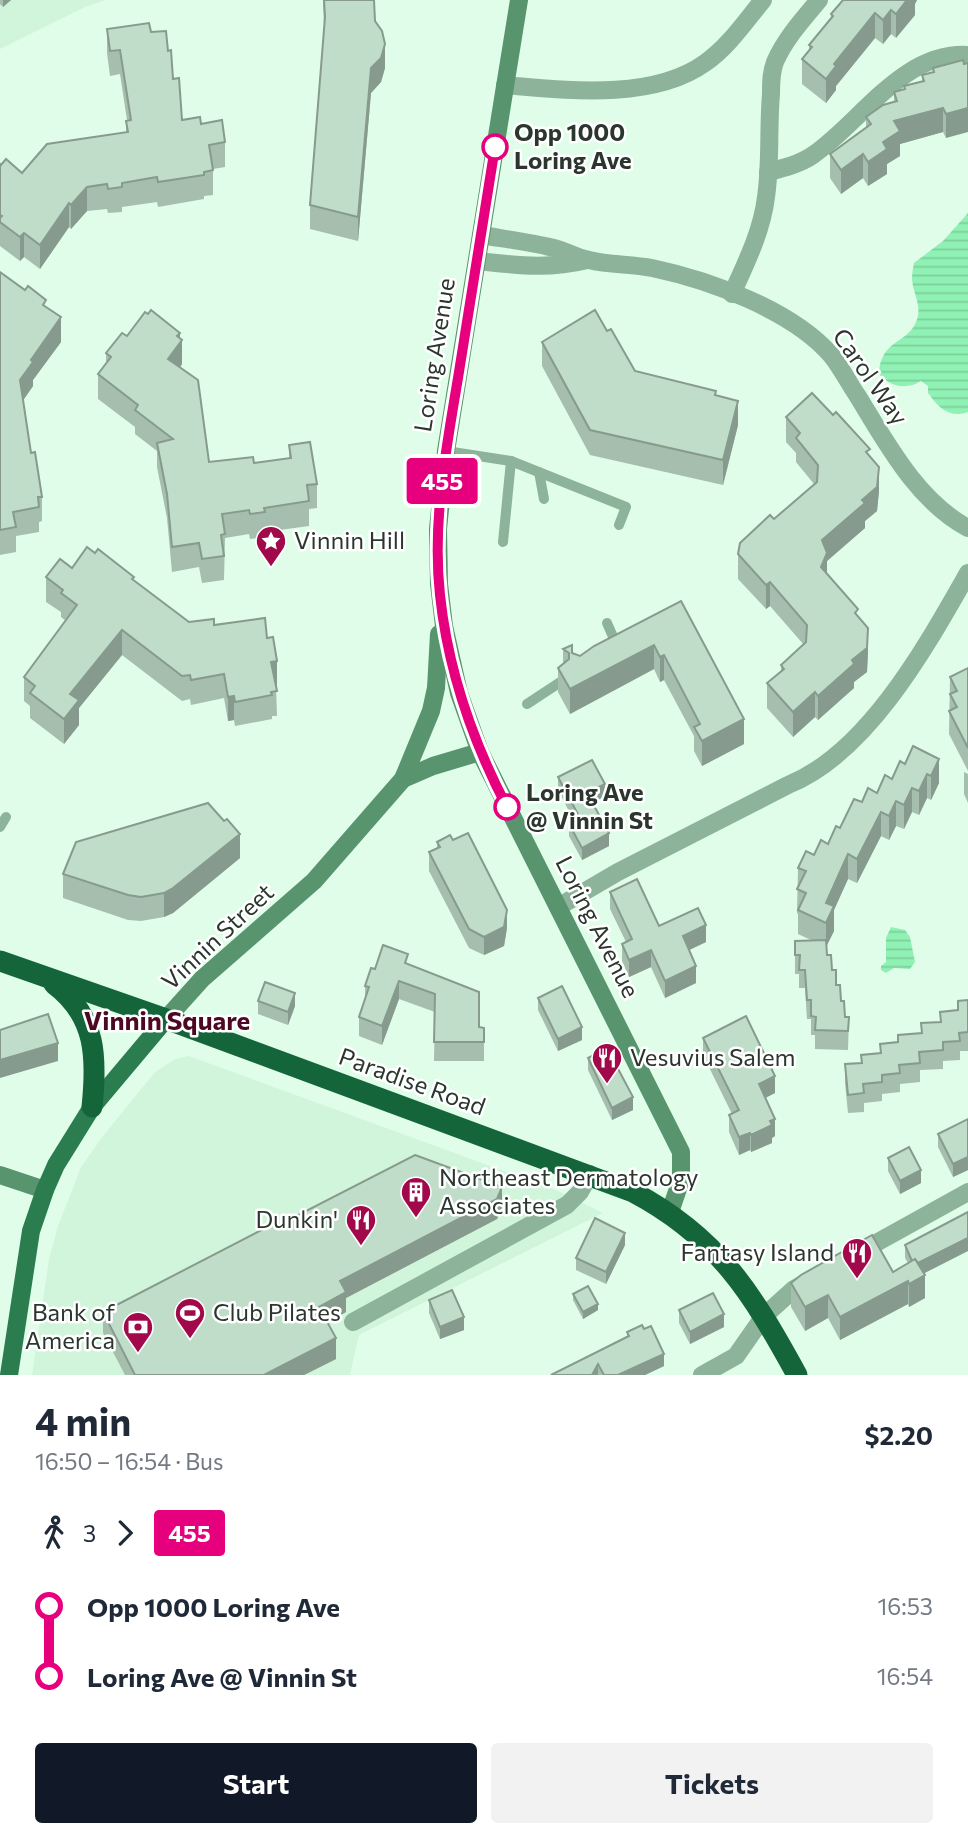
<!DOCTYPE html>
<meta charset="utf-8">
<style>
:root{--surface:#fff;--page:#f2f2f3;--text:#1f2937;--muted:#747a83;--accent:#111827}
body{margin:0;font-family:Commissioner,sans-serif;background:var(--page);color:var(--text);height:100vh;display:flex;flex-direction:column;font-size:26px;white-space:nowrap}
*{box-sizing:border-box;margin:0}
p{font-size:23px;color:var(--muted)}
.icon{flex:none;width:38px;height:38px;fill:none;stroke:currentColor;stroke-width:2;stroke-linecap:round;stroke-linejoin:round}
.map{position:relative;height:1375px;overflow:hidden}
.side{display:flex;flex-direction:column;background:var(--surface);flex:1}
.side>*{flex:none}
.badge{padding:0 14px;border-radius:5px;font-size:24px;line-height:46px}
.map>.badge{position:absolute;translate:-50% -50%;box-shadow:0 0 0 4px #fff}
.legs{display:flex;align-items:center;gap:10px;height:77px;padding:0 35px;font-size:23px}
.legs p{margin-inline-start:auto}
.overview{display:flex;align-items:center;justify-content:space-between;height:119px;padding:0 35px}
h1{font-size:38px;font-weight:700;line-height:52px}
.cta{display:flex;gap:14px;margin-top:auto;padding:14px 35px}
.cta a{flex:1;height:80px;border-radius:7px;background:var(--accent);color:#fff;font-size:28px;font-weight:700;line-height:80px;text-align:center}
.cta a+a{background:var(--page);color:var(--text)}
ul{padding:0 35px;list-style:none}
li{display:flex;align-items:center;gap:24px;height:70px;font-size:26px}
li i{display:grid;place-items:center;width:10px;height:100%;margin:0 9px;background:currentColor}
li i::after{content:'';width:18px;height:18px;margin:-9px;border:5px solid;border-radius:50%;background:var(--surface)}
li p{margin-inline-start:auto}
li:first-child i{background:linear-gradient(#0000 50%,currentColor 0)}
li:last-child i{background:linear-gradient(currentColor 50%,#0000 0)}
.map>svg:first-child{display:block}
.built{fill:#d1f5db}
.water{fill:url(#water-rules)}
.lines{fill:none;stroke-linecap:round;stroke-linejoin:round}
.lane{stroke:#8db49a;stroke-width:10}
.street{stroke:#8db49a;stroke-width:18}
.secondary{stroke:#58946e;stroke-width:18}
.primary{stroke:#2b7d4f;stroke-width:18}
.highway{stroke:#15653b;stroke-width:21}
.wall{fill:#a5bead}
.shaded-wall{fill:#869b8d}
.building{fill:#c0ddc9;stroke:#869b8d;stroke-width:2}
.line-1-casing{stroke:#fff;stroke-width:16}
.line-1{stroke:#e6007e;stroke-width:10}
.stop-1-dot{fill:#fff;stroke:#e6007e;stroke-width:3.5}
.labels{text-anchor:middle;stroke-width:5;stroke-linejoin:round;paint-order:stroke}
.stop-label{font-size:24px;font-weight:bold;fill:#2b362f;stroke:#fff;text-anchor:start}
.street-label{font-size:24px;fill:#2b362f;stroke:#fff}
.poi-label{font-size:24px;fill:#2b362f;stroke:#fff;text-anchor:start}
.neighbourhood-label{font-size:26px;font-weight:bold;fill:#4e0922;stroke:#fff}
</style>
<div class="map">
<svg width="968" height="1375" viewBox="0 0 968 1375">
<defs>
<pattern id="water-rules" width="6" height="5" patternUnits="userSpaceOnUse" patternTransform="scale(1.75)"><rect width="6" height="5" fill="#90f1b4"/><path d="M0 2.5h6" fill="none" stroke="#7ccf9b"/></pattern>
</defs>
<rect width="100%" height="100%" fill="#e0fde9"/>
<!-- built -->
<g class="built">
<path d="M0,0h106l-21,7 -85,42z"/>
<path d="M189,1056l367,134 47,23 -244,122 -9,40h-318l17,-116 9,-33 23,-59 22,-31 52,-64 20,-13z"/>
</g>
<!-- water -->
<g class="water">
<path d="M968,213v199c-19,7 -30,-5 -40,-19v-7l-7,-5c-14,9 -31,6 -42,-7 1,-34 28,-30 37,-52 7,-15 -3,-28 -4,-43 0,-5 1,-11 2,-16l29,-22z"/>
<path d="M891,927l14,3 5,7 5,25 -5,7 -16,-1 -8,5 -5,-3v-4l5,-4v-24z"/>
</g>
<g class="lines">
<!-- lane -->
<g class="lane">
<path d="M446,451l65,10 115,46 -7,18"/>
<path d="M539,472l5,27"/>
<path d="M503,542l8,-81"/>
<path d="M607,623l7,16 -6,8"/>
<path d="M527,704l35,-23"/>
<path d="M0,827l6,-10"/>
</g>
<!-- street -->
<g class="street">
<path d="M505,85c60,5 147,16 200,-22 23,-16 40,-41 58,-63"/>
<path d="M768,172c16,-4 32,-8 45,-17 48,-33 90,-104 155,-100"/>
<path d="M481,235c24,4 49,7 73,13 12,3 23,10 35,12 20,5 42,4 63,8 57,12 140,42 179,87 10,12 17,27 26,40 29,47 60,106 111,133"/>
<path d="M477,261c39,4 70,9 110,-1"/>
<path d="M732,294c14,-31 30,-63 34,-97 5,-34 2,-69 5,-103 0,-11 0,-22 4,-32 10,-23 28,-43 44,-62"/>
<path d="M558,907l60,-35 170,-87c80,-32 139,-140 180,-212"/>
<path d="M858,1253l110,-61"/>
<path d="M353,1322l214,-117 13,-13 10,-18"/>
<path d="M702,1375l34,-19 28,-40 30,-27 18,-10"/>
</g>
<!-- secondary -->
<g class="secondary">
<path d="M519,0l-73,451 -8,78 1,55 5,42 15,67 21,59 201,400v28l-11,32"/>
<path d="M403,779l28,-68 5,-23 3,-54"/>
<path d="M166,1019l36,-40 112,-98 89,-102 30,-13 47,-14"/>
<path d="M0,1175l45,15"/>
</g>
<!-- primary -->
<path class="primary" d="M9,1375l22,-144 14,-41 11,-25 36,-58 74,-88"/>
<!-- highway -->
<g class="highway">
<path d="M0,961l166,58 467,173c85,45 119,101 164,183"/>
<path d="M54,984c43,32 43,75 38,123"/>
</g>
</g>
<!-- wall -->
<g class="wall">
<path d="M0,0h11l-8,7 -3,-3z"/>
<path d="M323,0h51l1,21 10,47 -4,14 -10,11 -13,148 -48,-12v-24l14,-179z"/>
<path d="M917,0l-2,4v11l-19,23 -5,-4 -8,10 -8,-6 -39,48v4l-10,13 -24,-19v-25l7,-8v-6l22,-26v-5z"/>
<path d="M107,29l44,3 17,19 14,69 19,4 24,18v25l-12,2v26l-9,1v3l-46,8 -1,-5 -35,5v5l-14,1 -1,-4 -20,2 -16,18 -2,-2 -29,42 -16,-12 -4,4 -20,-15v-82l22,9 104,-40v-12l1,-1 -7,-46 -10,2 -3,-23z"/>
<path d="M963,60l-17,78 -3,-6 -43,12v12l-13,8v10l-19,12 -5,-8 -22,16 -11,-16v-24l36,-26v-11l28,-15v-10l10,-3v-3l18,-4v-7l11,-3v-4z"/>
<path d="M0,272l46,35 15,35 -28,38v6l-10,14 8,53 11,44v24l-3,1v10l-23,4v16l-16,3z"/>
<path d="M607,331l28,40 81,24 22,30 -15,60 -133,-30 -48,-89v-24z"/>
<path d="M127,336l53,2 2,26 -2,4 29,94 45,1 35,-5v-13l28,39v24l-8,1v17l-44,6v5l-15,2 -1,-5 -24,4 -1,42 -22,3 -3,-16 -27,5 -5,-54 -10,-51v-16l-22,-17v-7l-37,-28v-25l8,-11v-10z"/>
<path d="M786,417l84,40 9,34 -2,20 -12,10v7l-38,33v12l31,44 10,35 -1,20 -13,10v6l-36,32 -3,-3 -22,20 -26,-29v-25l14,-11v-7l23,-20 -34,-39 -4,3 -28,-30v-25l36,-35 40,-35 -18,-22v-9l-10,-11z"/>
<path d="M72,568l62,13 55,41 25,3 53,13 10,47 -1,1 1,30h-5v3l-37,7 -1,-6 -6,1 -4,-23 -33,7 -1,-6 -8,2 -60,-46 -43,53v17l-15,19 -34,-26v-12l-6,-5v-24l42,-56 -5,-4v-5l-15,-10v-25z"/>
<path d="M681,601l63,143 -42,22 -8,-15v-15l-30,-56 -4,2 -6,-13 -84,45 -12,-22v-24l5,-4v-15l17,7z"/>
<path d="M968,668v103l-19,-37 1,-57z"/>
<path d="M913,746l26,37 -8,17 -4,-2 -8,17 -7,-3 -8,17 -8,-3 -7,14 -8,-4 -24,47 -9,-4 -14,31v21l-8,16 1,8 18,62h4l-1,33 -33,-1v-14h-4v-16h-4l-2,-31h-6v-14h-4v-33l16,-1 -13,-6v-20l-1,-1 1,-45 30,-24 34,-42 15,-9 15,-14 13,-15z"/>
<path d="M964,772l4,2v47v-18l-4,-9z"/>
<path d="M558,777l47,19 -13,7 17,43 -27,14 -13,-24v-12l5,-3 -16,-31z"/>
<path d="M453,840l54,88 -3,18 -20,9 -15,-7 -40,-77v-19l8,-4v-6z"/>
<path d="M240,858l-67,55 -9,4 -23,4 -13,-1 -65,-22v-24z"/>
<path d="M610,892l49,34 47,16 -17,8 7,33 -31,15 -14,-31 -22,10 -7,-16v-17l4,-2 -16,-33z"/>
<path d="M408,965l71,62 5,1v33h-50l1,-49 -36,-13 -17,46 -23,-9v-19l6,-16v-15l10,-17z"/>
<path d="M538,998l44,42 -24,11 -20,-41z"/>
<path d="M968,1000v51h-8v9l-17,1v8l-23,1v12l-20,2v8l-18,2v7l-18,2v9l-16,1 -3,-30v-19l16,-1v-8l19,-2v-9l18,-2 23,-9v-10l19,-1v-10l18,-2z"/>
<path d="M258,1001l37,5 -7,19 -30,-11z"/>
<path d="M703,1038l72,55 -10,5 10,38 -3,2v5l-21,9 -1,-2 -11,5 -10,-23v-17l3,-1 -29,-59z"/>
<path d="M588,1058l45,52 -21,10 -24,-50z"/>
<path d="M968,1119v51l-15,7 -15,-30v-13z"/>
<path d="M888,1158l33,25 -21,11 -12,-23z"/>
<path d="M502,1207l-5,12 -151,79v14l-18,11 8,36 -32,16h-179l-22,-42v-21l174,-86z"/>
<path d="M625,1245l-19,39 -30,-14v-12z"/>
<path d="M905,1245l19,28 1,25 -16,9 -1,-3 -68,36 -12,-22 -23,13 -14,-24v-24l102,-11 15,-9 -3,-5z"/>
<path d="M573,1294l25,16 -15,9 -10,-19z"/>
<path d="M429,1300l35,30 -24,9 -11,-26z"/>
<path d="M679,1310l45,17 -34,17 -11,-21z"/>
<path d="M627,1332l37,34 -19,9h-94l76,-39z"/>
</g>
<!-- shaded-wall -->
<g class="shaded-wall">
<path d="M3,0h8l-8,7z"/>
<path d="M907,0h10l-2,4v11l-19,23v-24z"/>
<path d="M891,10v24l-8,10v-24z"/>
<path d="M875,13v25l-39,48v4l-10,13v-24l8,-15z"/>
<path d="M385,44v24l-4,14 -10,11 -13,148v-24l13,-149z"/>
<path d="M943,108v24l-43,12v12l-13,8v10l-19,12v-24l15,-20 11,-21z"/>
<path d="M968,108v24l-22,6v-24z"/>
<path d="M863,154v24l-22,16v-24z"/>
<path d="M87,187v24l-16,18v-24z"/>
<path d="M69,203v24l-29,42v-24z"/>
<path d="M24,233v24l-4,4v-24z"/>
<path d="M61,317v25l-28,38v6l-13,19v-25l11,-20z"/>
<path d="M180,333v10l2,-3v24l-14,20v-25l9,-23z"/>
<path d="M738,401v24l-15,60v-25z"/>
<path d="M879,467v24l-2,20 -12,10v7l-38,33v17l-6,14 1,-52 40,-40z"/>
<path d="M770,582v24l-4,3v-24z"/>
<path d="M868,628v24l-1,20 -13,10v6l-36,32v-24l34,-36z"/>
<path d="M122,630v25l-43,53v17l-15,19v-25l6,-25z"/>
<path d="M654,645v24l-84,45v-25z"/>
<path d="M664,655v25l-4,2v-25z"/>
<path d="M277,661v24l-6,2v-25z"/>
<path d="M815,692v25l-22,20v-25z"/>
<path d="M234,696v24l-6,1v-24z"/>
<path d="M744,719v25l-42,22v-25z"/>
<path d="M939,759v24l-8,17v-24z"/>
<path d="M927,774v24l-8,17v-24z"/>
<path d="M605,784v12l-18,10v-13z"/>
<path d="M912,788v24l-8,17v-24z"/>
<path d="M896,801v25l-7,14v-24z"/>
<path d="M881,812v24l-24,47v-24z"/>
<path d="M609,833v13l-27,14v-12z"/>
<path d="M240,834v24l-67,55 -9,4v-24z"/>
<path d="M848,854v25l-14,31v21l-8,16v-44z"/>
<path d="M507,910v18l-3,18 -20,9v-18z"/>
<path d="M706,925v17l-23,11v-17z"/>
<path d="M651,950v17l-22,10v-17z"/>
<path d="M696,966v17l-31,15v-17z"/>
<path d="M399,981v18l-17,46v-19z"/>
<path d="M295,993v13l-7,19v-13z"/>
<path d="M582,1027v13l-24,11v-12z"/>
<path d="M58,1043v18l-58,17v-18z"/>
<path d="M775,1076v17l-16,8v-17z"/>
<path d="M633,1097v13l-21,10v-12z"/>
<path d="M775,1119v17l-3,2v5l-21,9v-17l19,-14z"/>
<path d="M750,1133v17l-11,5v-18z"/>
<path d="M968,1157v13l-15,7v-13z"/>
<path d="M921,1170v13l-21,11v-13z"/>
<path d="M502,1187v20l-5,12 -151,79v14l-27,15v-20l21,-26z"/>
<path d="M625,1233v12l-19,39v-12z"/>
<path d="M968,1238v13l-53,27v-13z"/>
<path d="M925,1275v23l-16,9v-23z"/>
<path d="M908,1281v23l-68,36v-23z"/>
<path d="M828,1295v23l-23,13v-24z"/>
<path d="M598,1304v6l-15,9v-7z"/>
<path d="M724,1314v13l-34,17v-12z"/>
<path d="M464,1317v13l-24,9v-12z"/>
<path d="M336,1338v21l-32,16h-40z"/>
<path d="M664,1354v12l-19,9h-27z"/>
<path d="M598,1364v11h-6z"/>
</g>
<!-- building -->
<g class="building">
<path d="M324,0h50l1,21 7,10 3,13 -4,14 -10,10 -13,149 -48,-12 15,-188z"/>
<path d="M843,0h64l-11,14 -5,-4 -8,10 -8,-7 -41,51 2,2 -10,13 -24,-20 10,-12 -3,-2 24,-29 -2,-2z"/>
<path d="M149,23l2,9 15,-1 2,20 3,-1 2,29 6,-1 3,42 18,-3 1,7 21,-4 3,22 -16,3 4,25 -9,2v3l-46,7 -1,-5 -35,6v4l-14,2 -1,-5 -20,3 -16,18 -2,-2 -29,42 -16,-12 -4,4 -20,-15v-4l2,-2 -2,-1v-51l1,1 5,-6 16,14 25,-29 81,-12 -2,-11 5,-1 -11,-70 -10,1 -3,-22z"/>
<path d="M963,60l1,4 4,-1v45l-22,6 -3,-6 -49,13 6,10 -17,11 4,7 -19,13 -5,-8 -22,16 -11,-16 41,-30 -5,-7 17,-12 14,-4 -3,-9 11,-3 -1,-3 20,-5 -2,-6 12,-3 -1,-4z"/>
<path d="M0,272l25,18 3,-4 18,14 -3,5 18,12 -30,43 2,2 -13,18 11,73 4,-1 7,45h-4l1,10 -26,5 3,15 -16,3z"/>
<path d="M151,310l29,23 -3,3 5,4 -14,19 30,21 11,82 44,-5 1,6 37,-5 -2,-13 21,-3 7,42 -10,1 2,16 -45,7 1,4 -15,2 -1,-4 -27,4 3,20 -4,1 3,21 -22,3 -3,-16 -27,4 -5,-53 -10,-51 16,-4 -38,-29 3,-5 -40,-31 13,-17 -5,-4 16,-20 5,3 18,-24 3,2z"/>
<path d="M595,310l12,21 4,-2 24,42 81,20 -1,4 23,6 -15,59 -133,-30 -48,-88z"/>
<path d="M812,393l21,22 3,-3 34,37 -4,3 13,15 -2,20 -15,13 3,3 -43,37 5,13 -6,14 37,42 -3,4 13,15 -1,20 -15,12 2,4 -36,32 -3,-4 -22,20 -26,-29 17,-14 -3,-4 25,-23 1,-17 -37,-43 -4,3 -28,-31 2,-11 30,-28 4,4 43,-37 1,-17 -22,-27 4,-5 -14,-16z"/>
<path d="M87,547l8,6 3,-4 36,28 -2,2 57,43 25,-3v6l51,-7 2,20 6,-1 4,24 -6,1 6,29 -6,1 1,3 -37,7 -1,-6 -6,1 -4,-23 -33,6 -1,-5 -8,1 -60,-46 -52,64 9,6 -15,19 -34,-26 5,-7 -11,-9 53,-72 -16,-12 2,-3 -17,-13 14,-18 12,9z"/>
<path d="M681,601l63,118 -42,22 -8,-14 6,-3 -36,-69 -4,2 -6,-12 -84,44 -12,-21 11,-9v-6l-6,-4 9,-4v8l8,3 14,-10z"/>
<path d="M968,668v80l-19,-37 8,-4 -7,-13 7,-3 -7,-14z"/>
<path d="M913,746l26,13 -8,17 -4,-2 -8,17 -7,-3 -8,17 -8,-4 -7,15 -8,-4 -24,47 -9,-5 -22,49 8,3 -8,17 -28,-13 8,-17 -9,-4 9,-18 -8,-3 8,-17 8,4 7,-15 7,4 8,-18 4,2 14,-29 8,3 6,-14 9,5 8,-18 7,4 8,-18 5,3z"/>
<path d="M592,760l13,24 -18,9 22,40 -27,15 -13,-24 11,-6 -22,-41z"/>
<path d="M208,803l16,18 3,-2 13,15 -67,54 -9,5 -23,4 -13,-2 -65,-21 13,-32z"/>
<path d="M468,833l39,77 -3,17 -20,10 -15,-8 -40,-77 11,-5 -3,-5 13,-7 3,5z"/>
<path d="M637,879l22,47 39,-18 8,17 -23,11 13,30 -31,15 -14,-31 -22,10 -7,-16 10,-5 -22,-47z"/>
<path d="M826,940l1,15h4l1,15h4v15h4l1,16h3l1,16h4l-1,14 -33,-1 1,-13 -5,-1v-16h-4l-2,-30h-6l1,-15h-5v-14z"/>
<path d="M383,945l25,9 -3,9 74,29v35l5,1v14h-50l1,-48 -36,-13 -17,45 -23,-9 10,-30 -4,-1 6,-18 4,1z"/>
<path d="M265,982l30,11 -7,19 -30,-11z"/>
<path d="M562,986l20,41 -24,12 -20,-41z"/>
<path d="M968,1000v32l-9,1 1,8 -17,1v8l-24,2 1,11 -21,2 1,8 -18,2v7l-19,2 1,9 -16,2 -3,-31 17,-1 -1,-8 20,-2 -1,-9 18,-2v-7l24,-2 -1,-10 20,-1 -1,-10 18,-2v-9z"/>
<path d="M48,1014l10,29 -58,17v-30z"/>
<path d="M746,1016l29,60 -16,8 16,35 -5,2 2,4 -21,10 -1,-2 -11,4 -10,-22 10,-5 -36,-72z"/>
<path d="M607,1048l26,49 -21,11 -24,-50z"/>
<path d="M968,1119v38l-15,7 -15,-30z"/>
<path d="M909,1147l12,23 -21,11 -12,-23z"/>
<path d="M415,1155l87,32 -5,12 -157,82 6,11 -27,15 17,31 -72,37h-129l-32,-63 172,-89 2,3z"/>
<path d="M968,1212v26l-50,25 -3,-4 -3,2 -7,-16z"/>
<path d="M595,1218l30,15 -19,39 -30,-14z"/>
<path d="M872,1235l21,37 22,-13 10,16 -16,9 -1,-3 -68,36 -12,-22 -23,12 -14,-24 10,-8z"/>
<path d="M588,1286l10,18 -15,8 -10,-18z"/>
<path d="M452,1290l12,27 -24,10 -11,-27z"/>
<path d="M713,1293l11,21 -34,18 -11,-22z"/>
<path d="M642,1325l2,4 7,-3 13,28 -46,21h-14l-6,-11 -6,11h-41l78,-39 -2,-4z"/>
</g>
<g class="lines">
<!-- line-1 casing -->
<g class="line-1-casing">
<path id="line-1" d="M495,147c-13,77 -25,154 -37,231 -12,72 -26,144 -18,217 8,76 32,145 67,212"/>
</g>
<!-- line-1 -->
<use href="#line-1" class="line-1"/>
</g>
<!-- icons -->
<defs>
<g id="sight-pin" transform="scale(1.575)"><path d="M0 17L-7.5 6A9.5 9.5 0 1 1 7.5 6Z" fill="#a1094a" stroke="#fff"/><path d="M0-6L1.8-2.2L6-1.7L2.9 1.2L3.7 5.4L0 3.3L-3.7 5.4L-2.9 1.2L-6-1.7L-1.8-2.2Z" fill="#fff"/></g>
<g id="restaurant-pin" transform="scale(1.575)"><path d="M0 17L-7.5 6A9.5 9.5 0 1 1 7.5 6Z" fill="#a1094a" stroke="#fff"/><path d="M-5-6h1v4h1v-4h1v4h1v-4h1v5L-1.5 .5V6h-2V.5L-5-1ZM5-6V6H3V1.5H1.5Q1.5-4 5-6Z" fill="#fff"/></g>
<g id="building-pin" transform="scale(1.575)"><path d="M0 17L-7.5 6A9.5 9.5 0 1 1 7.5 6Z" fill="#a1094a" stroke="#fff"/><path d="M-4-6H4V6H1V3H-1V6H-4ZM-2.5-4.3h1.7v1.8h-1.7ZM.8-4.3h1.7v1.8H.8ZM-2.5-1h1.7V.8h-1.7ZM.8-1h1.7V.8H.8Z" fill="#fff"/></g>
<g id="stadium-pin" transform="scale(1.575)"><path d="M0 17L-7.5 6A9.5 9.5 0 1 1 7.5 6Z" fill="#a1094a" stroke="#fff"/><path d="M0-5a6.5 5 0 1 0 0 10a6.5 5 0 1 0 0-10ZM-3.5-1.8h7v3.6h-7Z" fill="#fff"/></g>
<g id="bank-pin" transform="scale(1.575)"><path d="M0 17L-7.5 6A9.5 9.5 0 1 1 7.5 6Z" fill="#a1094a" stroke="#fff"/><path d="M-6-4H6V4H-6ZM0-2.3a2.3 2.3 0 1 0 0 4.6a2.3 2.3 0 1 0 0-4.6Z" fill="#fff"/></g>
</defs>
<g fill-rule="evenodd">
<use href="#sight-pin" x="271" y="541"/>
<use href="#restaurant-pin" x="607" y="1058"/>
<use href="#building-pin" x="416" y="1192"/>
<use href="#restaurant-pin" x="361" y="1220"/>
<use href="#restaurant-pin" x="857" y="1253"/>
<use href="#stadium-pin" x="190" y="1313"/>
<use href="#bank-pin" x="138" y="1327"/>
</g>
<!-- markers -->
<g class="stop-1-dot">
<circle cx="495" cy="147" r="12"/>
<circle cx="507" cy="807" r="12"/>
</g>
<g class="labels">
<!-- stop labels -->
<g class="stop-label">
<text x="514" y="141">Opp 1000<tspan x="514" dy="28">Loring Ave</tspan></text>
<text x="526" y="801">Loring Ave<tspan x="526" dy="28">@ Vinnin St</tspan></text>
</g>
<!-- street labels -->
<g class="street-label">
<text transform="translate(435 355) rotate(-81)" y="8">Loring Avenue</text>
<text transform="translate(870 377) rotate(55)" y="8">Carol Way</text>
<text transform="translate(597 927) rotate(63)" y="8">Loring Avenue</text>
<text transform="translate(218 937) rotate(-43)" y="8">Vinnin Street</text>
<text transform="translate(412 1082) rotate(20)" y="8">Paradise Road</text>
</g>
<!-- poi labels -->
<g class="poi-label">
<text x="294" y="549">Vinnin Hill</text>
<text x="630" y="1066">Vesuvius Salem</text>
<text x="439" y="1186">Northeast Dermatology<tspan x="439" dy="28">Associates</tspan></text>
<text x="338" y="1228" text-anchor="end">Dunkin'</text>
<text x="834" y="1261" text-anchor="end">Fantasy Island</text>
<text x="115" y="1321" text-anchor="end">Bank of<tspan x="115" dy="28">America</tspan></text>
<text x="213" y="1321">Club Pilates</text>
</g>
<!-- neighbourhood labels -->
<g class="neighbourhood-label">
<text x="167" y="1030">Vinnin Square</text>
</g>
</g>
</svg>
<b class="badge" style="left:442px;top:481px;background:#e6007e;color:#fff">455</b>
</div>
<section class="side">
<div class="overview"><div><h1>4 min</h1><p>16:50 – 16:54 · Bus</p></div><b>$2.20</b></div>
<div class="legs"><svg class="icon" aria-label="walk" viewBox="0 0 24 24"><circle cx="13" cy="4" r="2"/><path d="M13 8l-2 6 4 7M11 14l-3 7M7 12l3-4h3l4 4"/></svg>3<svg class="icon" aria-label="forward" viewBox="0 0 24 24"><path d="M9 5l7 7-7 7"/></svg><b class="badge" style="background:#e6007e;color:#fff">455</b></div>
<ul>
<li><i style="color:#e6007e"></i><b>Opp 1000 Loring Ave</b><p>16:53</p></li>
<li><i style="color:#e6007e"></i><b>Loring Ave @ Vinnin St</b><p>16:54</p></li>
</ul>
<div class="cta"><a>Start</a><a>Tickets</a></div>
</section>
